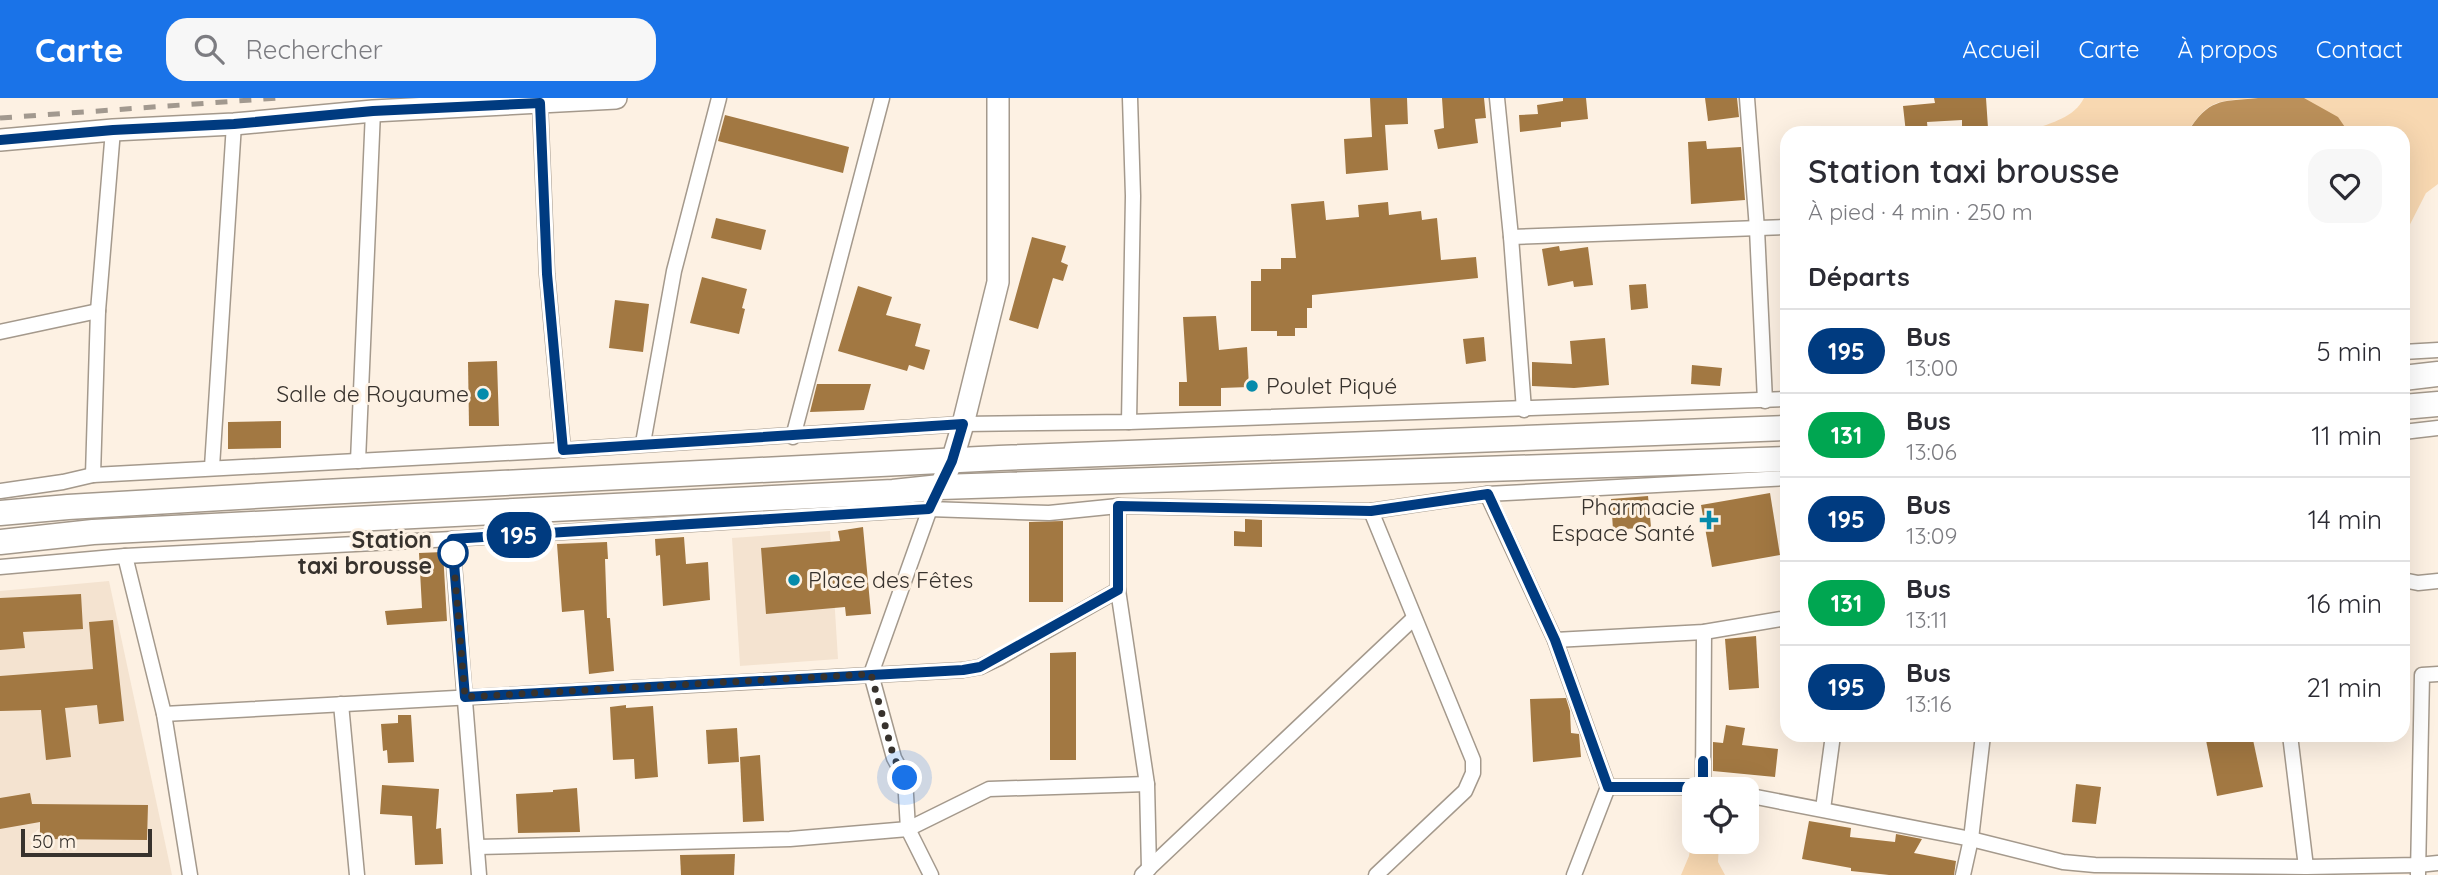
<!DOCTYPE html>
<html lang="fr">
<meta charset="utf-8">
<style>
:root{--surface:#fff;--page:#f7f7f7;--text:#2b2b33;--muted:#7c7c81;--line:#e1e1e2;--accent:#1a73e8}
body{margin:0;font-family:Quicksand,sans-serif;background:var(--page);color:var(--text);height:100vh;display:flex;flex-direction:column;font-size:26px;white-space:nowrap}
*{box-sizing:border-box;margin:0}
p{font-size:23px;color:var(--muted)}
.icon{flex:none;width:38px;height:38px;fill:none;stroke:currentColor;stroke-width:2;stroke-linecap:round;stroke-linejoin:round}
.map{position:relative;flex:1;overflow:hidden}
.side{position:absolute;left:1780px;top:28px;width:630px;height:616px;display:flex;flex-direction:column;background:var(--surface);border-radius:21px;box-shadow:0 7px 28px #0002}
.side>*{flex:none}
.badge{padding:0 14px;border-radius:23px;font-size:24px;line-height:46px}
.fabs{position:absolute;left:1682px;top:679px;display:grid;gap:14px}
.fabs a{display:grid;place-items:center;width:77px;height:77px;border-radius:14px;background:var(--surface);box-shadow:0 7px 28px #0002;font-size:35px}
.scale{position:absolute;left:21px;bottom:18px;width:131px;box-sizing:border-box;padding-left:7px;border:4px solid #37322d;border-top:0;font-size:19px;line-height:24px;white-space:nowrap;color:#37322d;-webkit-text-stroke:5px #fdf1e3;paint-order:stroke}
.you{position:absolute;width:35px;height:35px;margin:-18px;border:5px solid #fff;border-radius:50%;background:#1a73e8;box-shadow:0 0 0 10px #1a73e833}
.map>.badge{position:absolute;translate:-50% -50%;box-shadow:0 0 0 4px #fff}
h2{padding:0 28px;font-size:26px;line-height:63px}
.round{display:grid;place-items:center;flex:none;width:74px;height:74px;border-radius:21px;background:var(--page)}
.head{display:flex;align-items:center;justify-content:space-between;height:119px;padding:0 28px}
h1{font-size:33px;font-weight:600;line-height:52px}
ul{padding:0;list-style:none}
li{display:flex;align-items:center;gap:21px;height:84px;padding:0 28px;border-top:2px solid var(--line)}
li div{flex:1}
li b{display:block;font-size:26px}
li em{font-style:normal}
li .badge{min-width:77px;font-weight:700;text-align:center}
header{display:flex;align-items:center;gap:42px;box-sizing:border-box;height:98px;padding:0 35px;background:var(--accent);color:#fff}
header strong{font-size:33px}
nav{display:flex;gap:38px;margin-inline-start:auto;font-size:24px}
.search{width:490px;height:63px;background:var(--page);display:flex;align-items:center;gap:18px;box-sizing:border-box;padding:0 24px;border-radius:21px;color:var(--muted);font-size:26px}
.map>svg:first-child{display:block}
.built{fill:#f4e3d0}
.green{fill:#f8d8b1}
.water{fill:#bb905a}
.building{fill:#a27842}
.lines{fill:none;stroke-linecap:round;stroke-linejoin:round}
.minor-casing{stroke:#a4998c;stroke-width:17}
.secondary-casing{stroke:#a4998c;stroke-width:24}
.trunk-casing{stroke:#a4998c;stroke-width:27}
.minor{stroke:#fff;stroke-width:14}
.secondary{stroke:#fff;stroke-width:21}
.trunk{stroke:#fff;stroke-width:24}
.rail{stroke:#a2998f;stroke-width:5;stroke-dasharray:12 12;stroke-linecap:butt}
.line-casing{stroke:#fff;stroke-width:16}
.line{stroke:#003b80;stroke-width:10}
.walk{stroke:#37322d;stroke-width:7;stroke-dasharray:0 12.6}
.poi-dot{fill:#068bab;stroke:#fdf1e3;stroke-width:2.5}
.stop-dot{fill:#fff;stroke:#003b80;stroke-width:3.5}
.labels{text-anchor:middle;stroke-width:6;stroke-linejoin:round;paint-order:stroke}
.poi-label{font-size:23px;fill:#37322d;stroke:#fdf1e3;text-anchor:start}
.stop-label{font-size:23px;font-weight:bold;fill:#37322d;stroke:#fdf1e3;text-anchor:end}
</style>
<header>
<strong>Carte</strong>
<div class="search"><svg class="icon" aria-label="search" viewBox="0 0 24 24"><circle cx="10" cy="10" r="6"/><path d="M15 15l6 6"/></svg>Rechercher</div>
<nav><a>Accueil</a><a>Carte</a><a>À propos</a><a>Contact</a></nav>
</header>
<div class="map">
<svg width="2438" height="777" viewBox="0 0 2438 777">
<rect width="100%" height="100%" fill="#fdf1e3"/>
<!-- built -->
<g class="built">
<path d="M830,433l8,128 -98,7 -8,-128z"/>
<path d="M109,483l63,294h-172v-284z"/>
</g>
<!-- green -->
<g class="green">
<path d="M2084,0h174c-40,3 -49,0 -71,35h-154v-3c19,-8 41,-12 51,-32z"/>
<path d="M2302,0h136v86l-12,9 -23,45v-105h-54z"/>
<path d="M1694,727v17h25l-1,20 7,13h-44l8,-19z"/>
</g>
<!-- water -->
<path class="water" d="M2258,0h46l34,19 11,16h-162c23,-35 31,-31 71,-35z"/>
<!-- building -->
<g class="building">
<path d="M1370,0h37l1,26 -23,1 3,45 -42,4 -2,-35 28,-2z"/>
<path d="M1442,0h42l2,20 -11,1 3,24 -40,6 -4,-19 10,-2z"/>
<path d="M1563,0h23l2,21 -27,3v5l-41,5 -1,-17 19,-1 -1,-9 26,-4z"/>
<path d="M1705,0h32l2,19 -31,4z"/>
<path d="M1934,0h52l2,30 -26,1v-9l-35,2 1,11h-22l-3,-27 32,-3z"/>
<path d="M725,17l124,32 -6,26 -125,-32z"/>
<path d="M1706,43l1,8 34,-2 4,53 -54,4 -3,-62z"/>
<path d="M1324,103l2,19 33,-3 -1,-12 30,-3 1,13 32,-4 1,9 15,-2 4,42 35,-3 2,21 -166,17v13h-5v20h-12v8h-18v-5h-26v-50h10v-12h20v-11h15l-5,-54z"/>
<path d="M716,120l50,12 -5,20 -50,-12z"/>
<path d="M1032,139l34,9 -5,16 7,3 -5,16 -10,-3 -15,51 -29,-9z"/>
<path d="M1559,148l1,5 28,-4 5,38 -19,2 -1,-6 -25,5 -6,-37z"/>
<path d="M702,179l45,12 -5,19 3,1 -6,25 -49,-11z"/>
<path d="M1646,186l2,24 -17,2 -2,-25z"/>
<path d="M858,188l34,11 -6,18 35,9 -6,22 15,4 -6,20 -15,-5 -2,6 -69,-20z"/>
<path d="M615,202l34,4 -6,48 -34,-4z"/>
<path d="M1216,218l3,34 28,-3 2,40 -28,1v18h-42v-24h8l-4,-65z"/>
<path d="M1484,239l2,24 -20,3 -3,-25z"/>
<path d="M1605,240l4,47 -35,3 -42,-2v-24l40,2 -2,-23z"/>
<path d="M497,263l2,65h-30l-1,-64z"/>
<path d="M1692,267l30,3 -2,18 -29,-2z"/>
<path d="M817,286h54l-7,26 -54,2z"/>
<path d="M281,323v27l-53,1v-27z"/>
<path d="M1770,395l10,62 -68,12 -11,-62z"/>
<path d="M1648,398l3,31 -38,3 -2,-31z"/>
<path d="M1245,421l17,1v27l-28,-1v-15l11,1z"/>
<path d="M1063,423v81h-34v-80z"/>
<path d="M863,429l8,87 -25,2 -1,-9 -79,7 -5,-66 79,-7 -2,-10z"/>
<path d="M684,439l2,27 22,-2 2,38 -47,6 -3,-51 -4,1 -1,-17z"/>
<path d="M607,444l1,17h-3l2,59h3l4,53 -25,3 -5,-64 -22,2 -5,-68z"/>
<path d="M443,454l4,69 -60,4 -2,-14 37,-3 -3,-55z"/>
<path d="M81,496l2,35 -60,3 2,16 -25,2v-52z"/>
<path d="M113,522l11,101 -25,3 -2,-19 -32,3 6,49 -25,3 -5,-50 -41,1v-35l93,-7 -4,-47z"/>
<path d="M1756,538l3,52 -30,2 -4,-51z"/>
<path d="M1076,554v108h-26v-107z"/>
<path d="M1566,600l4,13 1,22 8,1 2,23 -48,5 -3,-63z"/>
<path d="M626,607v3l27,-2 5,71 -23,2 -1,-20 -21,1 -3,-53z"/>
<path d="M398,617h13l3,47 -26,1 -1,-13 -4,1 -2,-27 17,-1z"/>
<path d="M1726,627l19,3 -3,17 36,4 -3,28 -62,-6v-29l10,1z"/>
<path d="M737,630l2,34 -31,2 -2,-34z"/>
<path d="M2205,637h47l11,52 -46,9z"/>
<path d="M760,657l4,66 -21,1 -3,-65z"/>
<path d="M2076,686l25,3 -5,37 -24,-2z"/>
<path d="M382,687l57,4 -3,40 5,-1 2,36 -28,1 -3,-49 -32,-2z"/>
<path d="M577,690l3,44 -62,1 -2,-39 37,-2v-2z"/>
<path d="M30,695l2,11 116,1 -1,35 -107,-1v-17l-40,7v-31z"/>
<path d="M1809,723l42,7 -1,9 45,5 1,-8 26,5 -8,14 42,8 -2,14h-65l-38,-4v-3l-49,-9z"/>
<path d="M735,756l-1,21h-53l-1,-20z"/>
</g>
<g class="lines">
<!-- minor casing -->
<g class="minor-casing">
<g id="minor">
<path d="M1497,0l14,139 13,173"/>
<path d="M1747,0l10,131 8,172"/>
<path d="M540,5l7,171 16,176"/>
<path d="M1511,139l276,-10"/>
<path d="M0,234l98,-21"/>
<path d="M2403,254l35,-2"/>
<path d="M1129,324l4,-226 -3,-98"/>
<path d="M2403,334l35,-4"/>
<path d="M793,339l89,-339"/>
<path d="M643,345l31,-172 45,-173"/>
<path d="M358,363l15,-350"/>
<path d="M212,369l22,-343"/>
<path d="M93,377l5,-164 15,-181"/>
<path d="M0,393l63,-9 30,-7 470,-25 400,-26 166,-2 658,-23"/>
<path d="M1487,396l68,146 53,147 -34,88"/>
<path d="M1118,408v84l29,194 2,85"/>
<path d="M1371,413l102,249v13l-8,18 -89,84"/>
<path d="M452,441l27,336"/>
<path d="M125,458l39,158 26,161"/>
<path d="M0,469l125,-11 327,-17 477,-30 120,4 69,-7 253,5 116,-17 300,-16"/>
<path d="M2403,482l15,3 20,-2"/>
<path d="M1555,542l149,-8 83,-14"/>
<path d="M341,606l16,171"/>
<path d="M164,616l799,-44 17,-3 19,-9 119,-68"/>
<path d="M2290,637l16,132"/>
<path d="M1608,689h95l12,2"/>
<path d="M1703,689l1,-155"/>
<path d="M1746,697l225,44 92,23 32,3 211,2 112,-2 20,-2"/>
<path d="M1823,711l10,-74"/>
<path d="M477,749l313,-8 118,-10 81,-40 158,-5"/>
<path d="M2418,776l4,-199 16,-1"/>
<path d="M931,777l-23,-46 -3,-51 -11,-20 -23,-84 61,-171"/>
<path d="M1142,777l272,-257"/>
<path d="M1963,777l8,-36 12,-104"/>
</g>
</g>
<!-- secondary casing -->
<g class="secondary-casing">
<g id="secondary">
<path d="M0,42l113,-10 121,-6 139,-13 243,-13"/>
<path d="M940,389l12,-26 11,-37 35,-142v-184"/>
</g>
</g>
<!-- trunk casing -->
<g class="trunk-casing">
<g id="trunk">
<path d="M2403,280l35,-4"/>
<path d="M2403,309l35,-3"/>
<path d="M0,415l68,-6 256,-15 675,-34 788,-30"/>
<path d="M0,444l93,-10 800,-40 47,-5 847,-28"/>
</g>
</g>
<!-- minor -->
<use href="#minor" class="minor"/>
<!-- secondary -->
<use href="#secondary" class="secondary"/>
<!-- trunk -->
<use href="#trunk" class="trunk"/>
<!-- rail -->
<path class="rail" d="M0,20l279,-20"/>
</g>
<g class="lines">
<!-- line casing -->
<g class="line-casing">
<path id="line" d="M0,42l113,-10 121,-6 139,-13 167,-8 7,171 16,176 400,-26 -11,37 -23,48 -477,30 13,158 498,-27 17,-3 138,-77v-84l253,5 117,-17 67,146 53,147h95v-26"/>
</g>
<!-- line -->
<use href="#line" class="line"/>
<!-- walk -->
<path class="walk" d="M453,455l12,144 406,-23 23,84 11,20"/>
</g>
<!-- markers -->
<g class="poi-dot">
<circle cx="1252" cy="288" r="7"/>
<circle cx="483" cy="296" r="7"/>
<path d="M1705.5 411.5h7v7h7v7h-7v7h-7v-7h-7v-7h7z"/>
<circle cx="794" cy="482" r="7"/>
</g>
<circle class="stop-dot" cx="453" cy="455" r="14"/>
<g class="labels">
<!-- poi labels -->
<g class="poi-label">
<text x="1266" y="296">Poulet Piqué</text>
<text x="469" y="304" text-anchor="end">Salle de Royaume</text>
<text x="1695" y="417" text-anchor="end">Pharmacie<tspan x="1695" dy="26">Espace Santé</tspan></text>
<text x="808" y="490">Place des Fêtes</text>
</g>
<!-- stop labels -->
<g class="stop-label">
<text x="432" y="450">Station<tspan x="432" dy="26">taxi brousse</tspan></text>
</g>
</g>
</svg>
<div class="fabs">
<a><svg class="icon" aria-label="locate" viewBox="0 0 24 24"><circle cx="12" cy="12" r="6"/><path d="M12 2v4M12 18v4M2 12h4M18 12h4"/></svg></a>
</div>
<div class="scale">50 m</div>
<div class="you" style="left:905px;top:680px"></div>
<b class="badge" style="left:519px;top:437px;background:#003b80;color:#fff">195</b>
<section class="side">
<div class="head"><div><h1>Station taxi brousse</h1><p>À pied · 4 min · 250 m</p></div><a class="round"><svg class="icon" aria-label="heart" viewBox="0 0 24 24"><path d="M12 20l-8-8c-3-5 5-10 8-4 3-6 11-1 8 4z"/></svg></a></div>
<h2>Départs</h2>
<ul>
<li><span class="badge" style="background:#003b80;color:#fff">195</span><div><b>Bus</b><p>13:00</p></div><em>5 min</em></li>
<li><span class="badge" style="background:#00a651;color:#fff">131</span><div><b>Bus</b><p>13:06</p></div><em>11 min</em></li>
<li><span class="badge" style="background:#003b80;color:#fff">195</span><div><b>Bus</b><p>13:09</p></div><em>14 min</em></li>
<li><span class="badge" style="background:#00a651;color:#fff">131</span><div><b>Bus</b><p>13:11</p></div><em>16 min</em></li>
<li><span class="badge" style="background:#003b80;color:#fff">195</span><div><b>Bus</b><p>13:16</p></div><em>21 min</em></li>
</ul>
</section>
</div>
